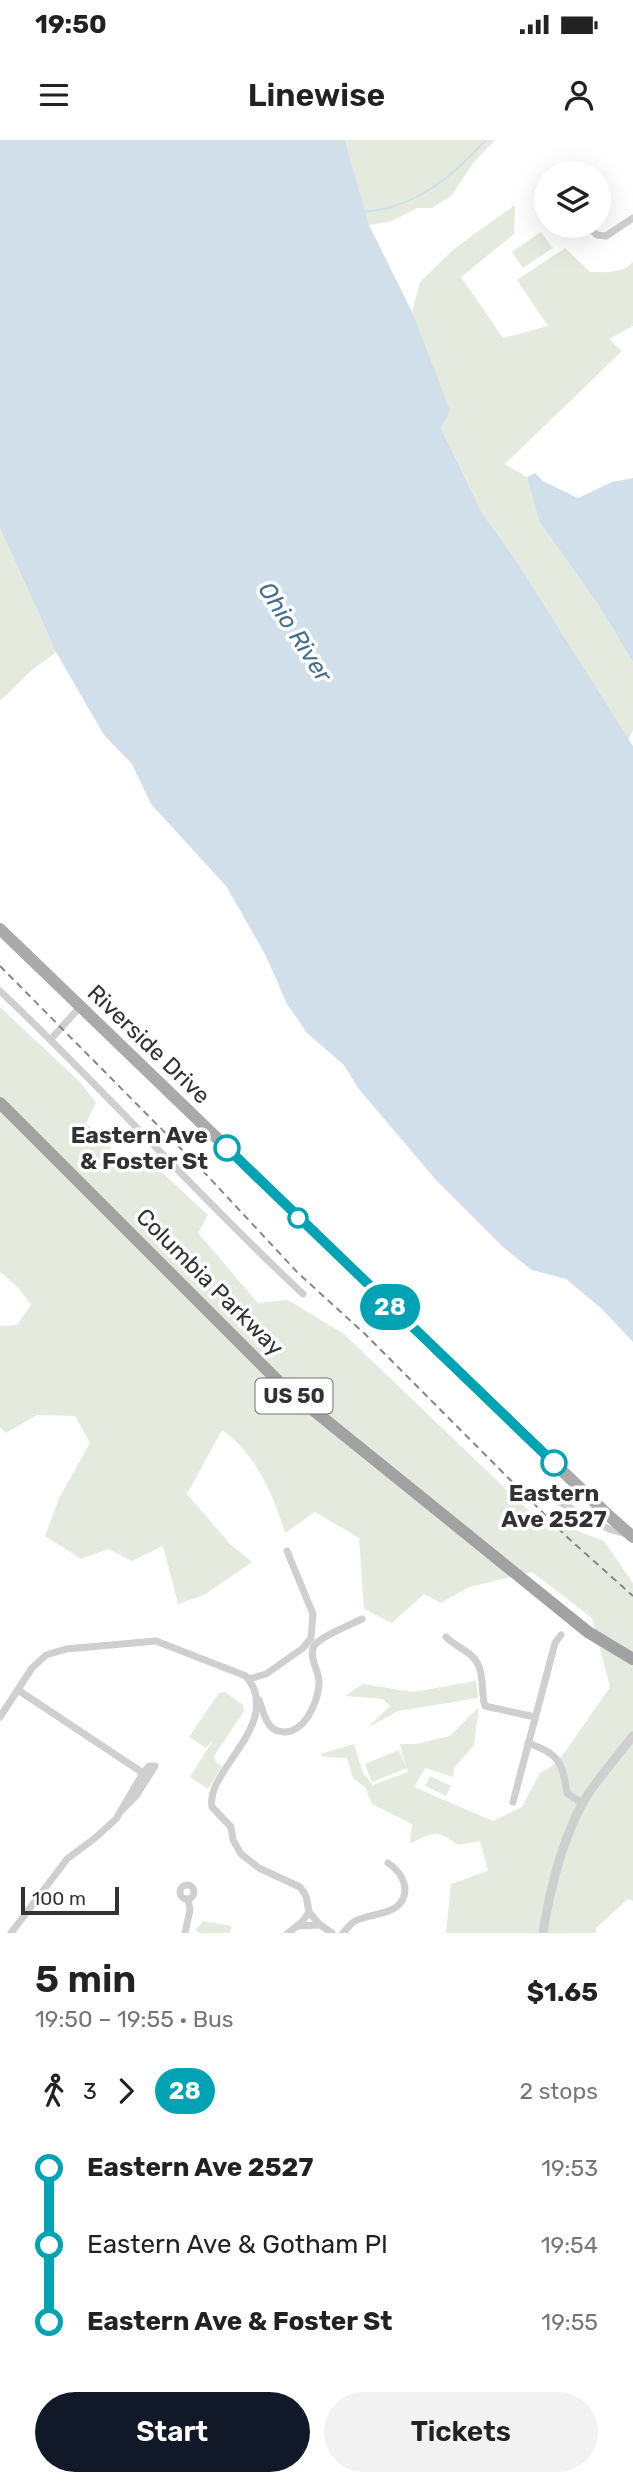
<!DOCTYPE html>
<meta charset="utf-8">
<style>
:root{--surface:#fff;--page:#f2f2f2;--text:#222;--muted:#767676;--accent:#111827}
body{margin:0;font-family:Rubik,sans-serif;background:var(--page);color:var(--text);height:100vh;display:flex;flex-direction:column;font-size:26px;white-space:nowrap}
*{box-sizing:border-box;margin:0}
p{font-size:23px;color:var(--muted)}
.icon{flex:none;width:38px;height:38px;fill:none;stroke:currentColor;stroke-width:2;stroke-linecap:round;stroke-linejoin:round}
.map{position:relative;height:1793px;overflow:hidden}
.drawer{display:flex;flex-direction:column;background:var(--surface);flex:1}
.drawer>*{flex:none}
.badge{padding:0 14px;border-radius:23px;font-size:24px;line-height:46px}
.controls{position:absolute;left:534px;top:21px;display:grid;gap:14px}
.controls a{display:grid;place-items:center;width:77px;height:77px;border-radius:50%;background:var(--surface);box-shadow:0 7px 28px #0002;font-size:35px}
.scale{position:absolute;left:21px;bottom:18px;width:98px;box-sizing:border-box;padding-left:7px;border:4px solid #323232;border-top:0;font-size:19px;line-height:24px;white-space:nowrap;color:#323232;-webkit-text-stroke:5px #fff;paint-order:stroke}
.map>.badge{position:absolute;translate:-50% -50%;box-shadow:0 0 0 4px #fff}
.legs{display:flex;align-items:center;gap:10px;height:77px;padding:0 35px;font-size:23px}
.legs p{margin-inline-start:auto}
.summary{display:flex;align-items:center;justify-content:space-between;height:119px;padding:0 35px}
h1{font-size:38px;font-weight:600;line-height:52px}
.button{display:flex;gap:14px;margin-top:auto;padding:14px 35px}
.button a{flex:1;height:80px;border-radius:42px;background:var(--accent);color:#fff;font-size:28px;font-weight:600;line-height:80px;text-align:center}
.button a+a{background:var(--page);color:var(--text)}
ul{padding:0 35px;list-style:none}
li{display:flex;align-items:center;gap:24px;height:77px;font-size:26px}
li i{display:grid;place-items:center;width:10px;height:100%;margin:0 9px;background:currentColor}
li i::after{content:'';width:18px;height:18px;margin:-9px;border:5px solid;border-radius:50%;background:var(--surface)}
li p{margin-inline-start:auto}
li:first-child i{background:linear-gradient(#0000 50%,currentColor 0)}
li:last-child i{background:linear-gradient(currentColor 50%,#0000 0)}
.status{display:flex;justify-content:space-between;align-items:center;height:49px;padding:0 35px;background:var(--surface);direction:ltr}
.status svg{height:19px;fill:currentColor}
header{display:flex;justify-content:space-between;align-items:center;height:91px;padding:0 35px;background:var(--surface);font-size:32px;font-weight:600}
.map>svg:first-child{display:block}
.green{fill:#e4eade}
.water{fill:#d0dfea}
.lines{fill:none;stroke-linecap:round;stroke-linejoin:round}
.stream{stroke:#d0dfea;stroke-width:2}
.minor{stroke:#cfcfcf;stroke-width:7}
.tertiary{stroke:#cfcfcf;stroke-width:9}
.primary{stroke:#aaa;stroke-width:12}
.trunk{stroke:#a2a2a2;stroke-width:12}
.rail{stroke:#878787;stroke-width:2;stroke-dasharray:7 5;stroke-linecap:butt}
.line-1-casing{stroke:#fff;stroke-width:16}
.line-1{stroke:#00a3b4;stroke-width:10}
.stop-1-dot{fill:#fff;stroke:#00a3b4;stroke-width:3.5}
.labels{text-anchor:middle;stroke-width:7;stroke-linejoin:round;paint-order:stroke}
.shield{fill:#fff;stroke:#707070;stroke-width:2}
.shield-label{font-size:21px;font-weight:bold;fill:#323232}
.street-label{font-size:23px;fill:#323232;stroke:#fff}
.stop-label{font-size:23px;font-weight:bold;fill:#323232;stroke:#fff;text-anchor:end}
.water-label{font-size:24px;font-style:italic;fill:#466f8d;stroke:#fff}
</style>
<div class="status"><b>19:50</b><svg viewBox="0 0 49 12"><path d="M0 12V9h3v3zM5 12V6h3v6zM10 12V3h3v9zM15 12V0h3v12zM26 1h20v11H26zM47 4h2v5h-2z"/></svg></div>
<header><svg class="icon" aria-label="menu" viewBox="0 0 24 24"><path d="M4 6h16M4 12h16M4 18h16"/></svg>Linewise<svg class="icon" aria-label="person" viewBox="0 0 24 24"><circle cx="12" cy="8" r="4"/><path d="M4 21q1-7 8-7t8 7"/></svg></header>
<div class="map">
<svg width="633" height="1793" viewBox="0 0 633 1793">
<rect width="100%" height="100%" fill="#fff"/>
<!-- green -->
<g class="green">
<path d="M345,0h150l-21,22 -23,34 -19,12h-15l-25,13 -23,4z"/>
<path d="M515,65l-1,29 -53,43 42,61 45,-12 -31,-46 48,-32 25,24c15,0 32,2 43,-10v64l-24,13 13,12 -117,113 22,13 12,44 58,82 36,59v68l-5,11 -115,-185 -31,-43 -41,-85 -29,-116 8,-30 34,-33z"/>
<path d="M541,92l12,16 -30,20 -11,-16z"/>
<path d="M0,388l56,124 -25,19 -31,30z"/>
<path d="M0,867l81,76 15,20 -10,20 48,49 18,-9 56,52 -10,18 60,70 30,-3 56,34 187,179 73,28 29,42v318l-5,-2 -32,29v5h-150l5,-49 37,-13 -8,-30 -22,4c-22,-16 -25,-13 -48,-1l2,-20 -40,-20 -7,-17 -12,-9 -6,-20 -24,-1 -3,-3 34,-10 9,29 10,12 35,-13 -1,-4 -35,14 -7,-18 34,-14 7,17 -6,-23h16l34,-8 29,-29 -5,38 -20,23 -1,9 -28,-9 -11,19 79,34 29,-14 18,-34 12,-7 13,-14 45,-65 -18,-69 -60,-46 -63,15 -28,16 -17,-9 -32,29 -28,-14 -5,-71 -44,-26 -30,21c-12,-39 -29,-79 -63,-103l-35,64 43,50 22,18 -48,33 -26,9 -15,-58 -31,15 -24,-12 -27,10 -36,-23 14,-38 31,-55 -15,-27 -38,-1 -31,18 -6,-6v-101l17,-1 14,-20 -12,-17 -19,-16z"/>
<path d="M476,1541l2,17 -80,13 -31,17 23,-22 -7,-7 -38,-3 18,-12 50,8z"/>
<path d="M225,1552l18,13 1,6 -30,45 2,6 6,4 -14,23 -18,-12 24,-38 -8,9 -17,-11 30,-44z"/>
<path d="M430,1636l21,10 -5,10 -21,-10z"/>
<path d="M203,1781l29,5 -2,7h-31l-3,-3z"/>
</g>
<!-- water -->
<g class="water">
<path d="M0,0h345l24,85 43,87 38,98 -9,18 41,85 31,43 120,190v596l-31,-33 -36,-30 -34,-9 -28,-22 -68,-68 -78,-92 -14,-23 -37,-32 -20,-29 -22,-50 -39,-68 -75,-82 -19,-40 -28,-29 -48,-83 -56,-124z"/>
<path d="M535,333l8,8 35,17 34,-16 21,-4v184l-36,-59 -58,-82 -12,-44z"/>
</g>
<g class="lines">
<!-- stream -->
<path class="stream" d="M363,72c9,-1 19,-2 28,-5 39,-11 68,-38 95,-67"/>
<!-- minor -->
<g class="minor">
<path d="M588,86l9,9 9,1 27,-18"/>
<path d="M0,851c104,98 199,206 303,303"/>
<path d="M51,899l29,-32"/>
<path d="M550,1357l59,32 17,5"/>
<path d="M446,1497c8,8 20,13 27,20 13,14 7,34 12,49l50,11"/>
<path d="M249,1539l17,-5 37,-26 8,-10 2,-24 -26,-63"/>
<path d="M18,1550l125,83"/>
<path d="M259,1560c4,10 7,28 19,31 25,7 41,-29 41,-49 0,-11 -11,-26 -5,-36 7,-10 36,-21 48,-27"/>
<path d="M0,1577l32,-49 14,-13 20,-6 90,-8 90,35c39,47 -41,94 -34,131l19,20 2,13 8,14 18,14 41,19 6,9 3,16 11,13 12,8"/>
<path d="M528,1603c31,11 34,18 39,50l16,11"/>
<path d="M513,1662l42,-159 6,-8"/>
<circle cx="187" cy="1752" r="7"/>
<path d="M298,1786l22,-1"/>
<path d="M11,1793l56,-74 28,-21 21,-19 27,-46 6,-7h6l-19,30 -15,15"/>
<path d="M185,1793l5,-23 -2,-11"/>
<path d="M288,1793l14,-11 7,-10"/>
<path d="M343,1793c4,-4 7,-9 12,-12 17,-9 48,-5 50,-30 0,-13 -7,-21 -17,-28"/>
</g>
<!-- tertiary -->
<path class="tertiary" d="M543,1793c7,-45 18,-90 40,-131 14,-23 33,-44 50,-66"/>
<!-- primary -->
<path class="primary" d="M0,789l608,586 25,22"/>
<!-- trunk -->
<path class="trunk" d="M0,963l281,281 307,248 45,27"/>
<!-- rail -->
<path class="rail" d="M0,826l203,205 95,102 67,61 202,203 66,59"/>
</g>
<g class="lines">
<!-- line-1 casing -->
<g class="line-1-casing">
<path id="line-1" d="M227,1008l327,315"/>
</g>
<!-- line-1 -->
<use href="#line-1" class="line-1"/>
</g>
<!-- markers -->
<g class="stop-1-dot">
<circle cx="227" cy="1008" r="12"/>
<circle cx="298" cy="1078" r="9"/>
<circle cx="554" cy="1323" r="12"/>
</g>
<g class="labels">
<!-- shield labels -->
<rect class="shield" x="255.5" y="1238.5" width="77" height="35" rx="5"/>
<g class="shield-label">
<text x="294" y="1263">US 50</text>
</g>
<!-- street labels -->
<g class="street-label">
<text transform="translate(149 904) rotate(44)" y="8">Riverside Drive</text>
<text transform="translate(210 1142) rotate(45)" y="8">Columbia Parkway</text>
</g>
<!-- stop labels -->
<g class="stop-label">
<text x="208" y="1003">Eastern Ave<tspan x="208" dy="26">&amp; Foster St</tspan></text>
<text x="554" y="1361" text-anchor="middle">Eastern<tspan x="554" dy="26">Ave 2527</tspan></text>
</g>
<!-- water labels -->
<g class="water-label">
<text transform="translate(295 492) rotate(57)" y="8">Ohio River</text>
</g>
</g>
</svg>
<div class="controls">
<a><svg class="icon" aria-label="layers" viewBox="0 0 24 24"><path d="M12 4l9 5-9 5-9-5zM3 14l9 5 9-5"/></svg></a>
</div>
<div class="scale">100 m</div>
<b class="badge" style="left:390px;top:1167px;background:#00a3b4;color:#fff">28</b>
</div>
<section class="drawer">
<div class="summary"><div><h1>5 min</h1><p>19:50 – 19:55 · Bus</p></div><b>$1.65</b></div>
<div class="legs"><svg class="icon" aria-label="walk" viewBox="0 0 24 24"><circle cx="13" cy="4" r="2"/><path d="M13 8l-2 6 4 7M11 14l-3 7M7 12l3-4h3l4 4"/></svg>3<svg class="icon" aria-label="forward" viewBox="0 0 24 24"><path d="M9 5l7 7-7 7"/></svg><b class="badge" style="background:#00a3b4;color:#fff">28</b><p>2 stops</p></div>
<ul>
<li><i style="color:#00a3b4"></i><b>Eastern Ave 2527</b><p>19:53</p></li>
<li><i style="color:#00a3b4"></i><span>Eastern Ave &amp; Gotham Pl</span><p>19:54</p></li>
<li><i style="color:#00a3b4"></i><b>Eastern Ave &amp; Foster St</b><p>19:55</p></li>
</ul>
<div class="button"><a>Start</a><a>Tickets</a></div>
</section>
